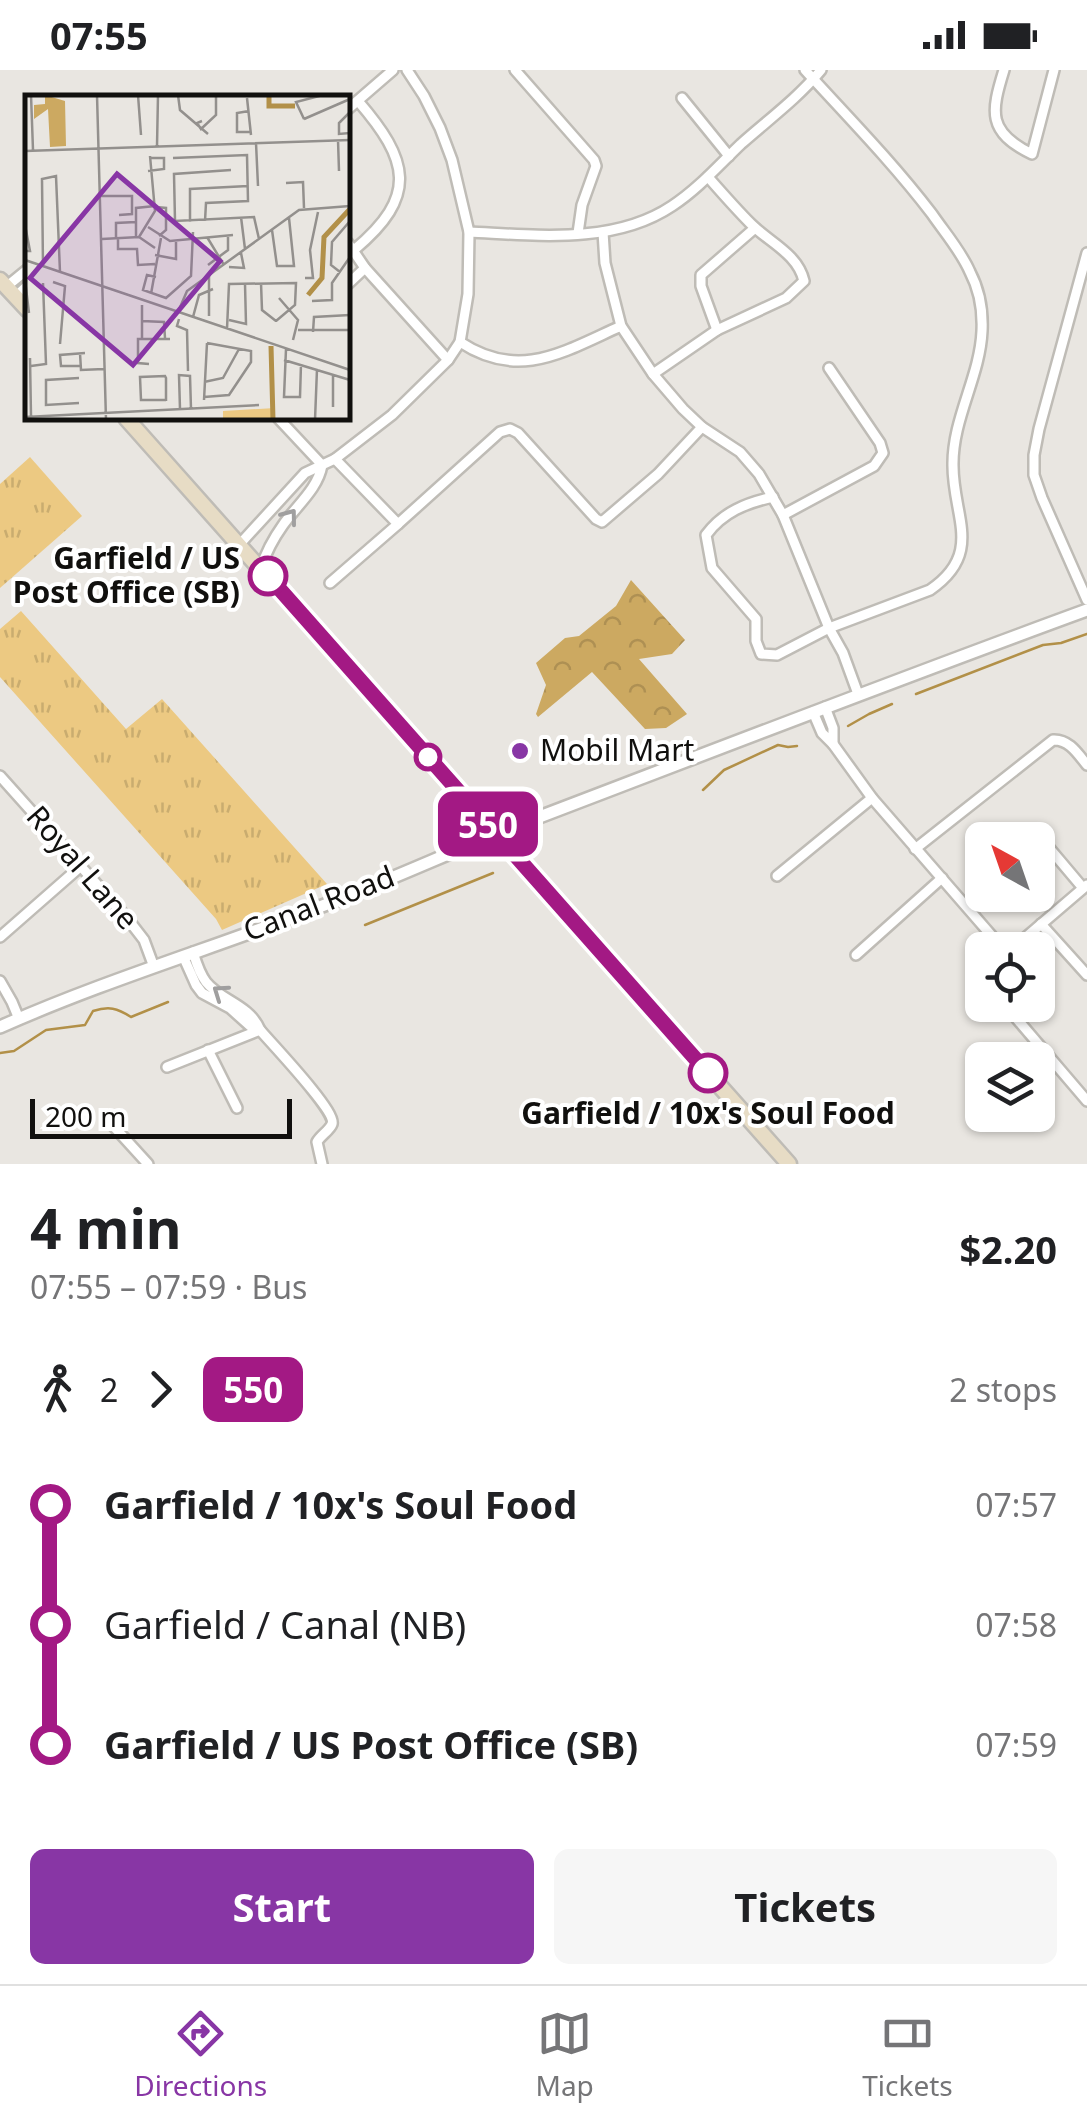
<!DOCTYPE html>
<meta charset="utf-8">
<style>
:root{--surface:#fff;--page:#f6f6f6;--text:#202124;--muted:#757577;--line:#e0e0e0;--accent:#8836a5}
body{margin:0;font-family:"Noto Sans",sans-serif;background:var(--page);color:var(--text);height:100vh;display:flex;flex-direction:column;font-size:38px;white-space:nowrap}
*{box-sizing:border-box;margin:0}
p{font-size:32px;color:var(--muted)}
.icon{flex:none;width:55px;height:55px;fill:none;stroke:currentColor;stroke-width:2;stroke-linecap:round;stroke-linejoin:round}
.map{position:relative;height:1094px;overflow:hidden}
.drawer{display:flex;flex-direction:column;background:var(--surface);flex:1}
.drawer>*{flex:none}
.badge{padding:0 20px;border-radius:15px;font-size:35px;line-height:65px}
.needle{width:65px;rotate:320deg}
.tools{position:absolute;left:965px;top:752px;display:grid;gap:20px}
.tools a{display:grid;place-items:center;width:90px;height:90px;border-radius:15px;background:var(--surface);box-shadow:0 2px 8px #0004;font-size:50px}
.scale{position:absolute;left:30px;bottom:25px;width:262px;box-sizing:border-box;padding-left:10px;border:5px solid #11100e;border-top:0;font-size:28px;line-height:35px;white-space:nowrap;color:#11100e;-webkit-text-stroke:8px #fff;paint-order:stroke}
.map>.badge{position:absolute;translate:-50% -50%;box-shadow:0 0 0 5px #fff}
.legs{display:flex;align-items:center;gap:15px;height:110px;padding:0 30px;font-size:32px}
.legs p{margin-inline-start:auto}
.summary{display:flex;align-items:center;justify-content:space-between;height:170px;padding:0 30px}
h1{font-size:55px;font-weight:700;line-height:75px}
.action{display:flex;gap:20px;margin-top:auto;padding:20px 30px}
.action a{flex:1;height:115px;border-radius:15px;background:var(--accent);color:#fff;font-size:40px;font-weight:700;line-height:115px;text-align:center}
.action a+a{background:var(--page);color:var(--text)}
ul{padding:0 30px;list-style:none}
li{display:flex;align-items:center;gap:35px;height:120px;font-size:38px}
li i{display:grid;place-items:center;width:15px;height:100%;margin:0 12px;background:currentColor}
li i::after{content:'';width:25px;height:25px;margin:-12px;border:8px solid;border-radius:50%;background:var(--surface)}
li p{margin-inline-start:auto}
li:first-child i{background:linear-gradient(#0000 50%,currentColor 0)}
li:last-child i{background:linear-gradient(currentColor 50%,#0000 0)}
.status{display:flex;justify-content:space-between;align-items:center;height:70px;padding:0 50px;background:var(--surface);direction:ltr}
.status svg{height:28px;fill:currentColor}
.tabs{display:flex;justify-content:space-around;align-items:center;height:140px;border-top:2px solid var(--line);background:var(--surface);font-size:28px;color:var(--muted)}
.tabs a{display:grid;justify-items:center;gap:5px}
.tabs .selected{color:var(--accent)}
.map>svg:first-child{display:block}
.grass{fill:url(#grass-tufts)}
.forest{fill:url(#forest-crowns)}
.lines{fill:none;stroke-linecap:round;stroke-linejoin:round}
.stream{stroke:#b29048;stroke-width:2.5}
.minor-casing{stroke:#bfbcb6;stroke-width:14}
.tertiary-casing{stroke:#bfbcb6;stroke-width:16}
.secondary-casing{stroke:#bfbcb6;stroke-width:19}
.minor{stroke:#fff;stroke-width:9}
.tertiary{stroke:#fff;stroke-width:11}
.secondary{stroke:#e7dcc5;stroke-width:14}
.oneway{stroke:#a09f9f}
.line-1-casing{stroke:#fff;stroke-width:22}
.line-1{stroke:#a31984;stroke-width:15}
.stop-1-dot{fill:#fff;stroke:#a31984;stroke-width:5}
.poi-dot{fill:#8836a5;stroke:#fff;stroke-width:4}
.labels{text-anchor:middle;stroke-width:8;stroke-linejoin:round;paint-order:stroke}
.stop-label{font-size:30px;font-weight:bold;fill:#11100e;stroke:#fff;text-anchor:end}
.poi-label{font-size:30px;fill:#11100e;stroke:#fff;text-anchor:start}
.street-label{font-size:30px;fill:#11100e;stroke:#fff}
.inset-river{fill:none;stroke:#b29048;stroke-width:5}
.inset-road{fill:none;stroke:#93908d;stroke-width:2.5}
.view{fill:#8836a5;fill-opacity:0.15;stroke:#8836a5;stroke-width:5}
.inset-edge{fill:none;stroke:#11100e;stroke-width:5}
</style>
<div class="status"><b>07:55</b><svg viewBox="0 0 49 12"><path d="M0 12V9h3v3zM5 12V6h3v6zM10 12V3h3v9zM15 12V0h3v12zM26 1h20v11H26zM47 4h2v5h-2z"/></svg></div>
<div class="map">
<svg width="1087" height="1094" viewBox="0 0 1087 1094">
<defs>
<pattern id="grass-tufts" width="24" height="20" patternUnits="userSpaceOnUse" patternTransform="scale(2.5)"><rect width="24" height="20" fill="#ecc982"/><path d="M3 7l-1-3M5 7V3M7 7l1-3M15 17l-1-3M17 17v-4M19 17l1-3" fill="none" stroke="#c9ac6f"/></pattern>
<pattern id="forest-crowns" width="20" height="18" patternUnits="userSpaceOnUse" patternTransform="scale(2.5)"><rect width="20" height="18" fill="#cca961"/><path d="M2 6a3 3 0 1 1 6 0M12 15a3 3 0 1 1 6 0" fill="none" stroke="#ae9053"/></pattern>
</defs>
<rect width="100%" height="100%" fill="#e9e6e1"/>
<!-- grass -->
<g class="grass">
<path d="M30,387l52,59 -82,72v-104z"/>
<path d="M21,541l105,118 36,-30 165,185 -105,46 -6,-11 -216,-242v-48z"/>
</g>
<!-- forest -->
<path class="forest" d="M631,510l54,60 -13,14 -33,5 48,55 -21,14 -21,1 -53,-57 -54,45 -2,-3 10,-29 -10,-22 29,-25 14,-2 37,-30z"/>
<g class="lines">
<!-- stream -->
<g class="stream">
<path d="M916,624l127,-49 18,-2 26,-9"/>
<path d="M848,656l21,-12 23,-10"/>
<path d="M703,720l21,-20 54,-25 10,2 9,-1"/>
<path d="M365,855l128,-52"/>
<path d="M0,983l14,-2 32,-21 39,-5 8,-14c16,-5 24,-3 38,6l37,-15"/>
</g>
<!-- minor casing -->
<g class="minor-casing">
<g id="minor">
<path d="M515,0l79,90 2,6 -14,39 -4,28"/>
<path d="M1004,0c-13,42 -17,62 28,84l22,-84"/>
<path d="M682,28l47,58"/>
<path d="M348,39l45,-39"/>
<path d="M469,162c66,3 145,13 203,-26 26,-17 47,-41 69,-62 27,-24 57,-46 80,-74"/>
<path d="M603,162l2,31 16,63 32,48 30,35 19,18 38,25 19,22 24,41 46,113 14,25 15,41"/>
<path d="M348,173l17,25 83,92"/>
<path d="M354,180c65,-54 55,-90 4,-149"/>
<path d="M1087,183l-48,176 -5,26v20l8,23 45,102"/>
<path d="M348,214l17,-16"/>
<path d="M6,217l22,-18"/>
<path d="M15,227l13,-12"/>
<path d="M717,260l-16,-44v-11l54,-47"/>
<path d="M460,272c59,39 103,10 161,-16"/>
<path d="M653,304l64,-44 69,-32 18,-17c-6,-27 -35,-39 -53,-57 -15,-15 -29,-31 -43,-47"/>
<path d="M278,348l44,47"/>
<path d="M335,389l63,65 102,-92 10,-3 8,4 78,86 6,3 56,-48 44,-47"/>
<path d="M773,427c-27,6 -50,15 -67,38l6,33 44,51v22l5,13 16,1 52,-27 101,-38c54,-37 23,-73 23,-124 -1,-47 27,-89 29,-135 1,-21 -2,-40 -12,-59 -9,-21 -25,-39 -38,-58 -39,-51 -83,-96 -127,-144"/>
<path d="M783,445l91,-49 9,-13 -3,-10 -51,-75"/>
<path d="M239,475l66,-72 30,-14 57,-44 56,-55 12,-18 8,-48 1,-62 -17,-72 -12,-32 -16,-32 -17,-26"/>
<path d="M261,498c5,-16 12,-29 22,-43 13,-19 35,-36 39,-60"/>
<path d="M330,513l68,-59"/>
<path d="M813,642l9,21 11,11v-16l-8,-21"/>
<path d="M833,674l39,54 132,152"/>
<path d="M0,706l127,142 17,22 10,27"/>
<path d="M1034,760l49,58"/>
<path d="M915,779l138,-109c16,-1 25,14 34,25"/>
<path d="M777,806l95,-78"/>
<path d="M1041,854l46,51"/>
<path d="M0,867l81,-71"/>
<path d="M1011,880l76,-65"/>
<path d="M856,885l86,-77"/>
<path d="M183,886l13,29 6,8 28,15 20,18 10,4c-11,-26 -39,-29 -54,-48 -7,-9 -10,-20 -13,-30"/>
<path d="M982,907v2"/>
<path d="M0,911l12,21 7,17"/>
<path d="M1005,935l82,96"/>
<path d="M208,980l29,58"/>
<path d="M167,997l93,-37c11,13 77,82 72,94 -2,6 -12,12 -15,18l5,22"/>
<path d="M107,1049l41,45"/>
</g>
</g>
<!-- tertiary casing -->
<g class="tertiary-casing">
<path id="tertiary" d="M0,957c110,-49 227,-83 340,-128 61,-24 120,-51 181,-75 189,-72 377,-145 566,-214"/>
</g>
<!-- secondary casing -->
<g class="secondary-casing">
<g id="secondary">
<path d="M0,210l28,30"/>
<path d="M126,348l663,746"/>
</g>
</g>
<!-- minor -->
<use href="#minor" class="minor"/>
<!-- tertiary -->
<use href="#tertiary" class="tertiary"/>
<!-- secondary -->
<use href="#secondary" class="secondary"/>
</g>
<!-- one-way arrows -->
<defs><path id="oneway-chevron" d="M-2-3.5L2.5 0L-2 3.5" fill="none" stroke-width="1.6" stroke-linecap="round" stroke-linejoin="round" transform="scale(2.5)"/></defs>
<g class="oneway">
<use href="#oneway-chevron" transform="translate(290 446) rotate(-53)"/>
<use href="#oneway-chevron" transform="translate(220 922) rotate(-145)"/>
</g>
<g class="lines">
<!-- line-1 casing -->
<g class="line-1-casing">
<path id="line-1" d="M268,506l440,497"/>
</g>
<!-- line-1 -->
<use href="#line-1" class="line-1"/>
</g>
<!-- markers -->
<g class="stop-1-dot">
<circle cx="268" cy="506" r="18"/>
<circle cx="428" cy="687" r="12"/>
<circle cx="708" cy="1003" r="18"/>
</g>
<circle class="poi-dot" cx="520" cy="681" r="10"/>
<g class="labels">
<!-- stop labels -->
<g class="stop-label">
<text x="240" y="499">Garfield / US<tspan x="240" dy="34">Post Office (SB)</tspan></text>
<text x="708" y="1054" text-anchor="middle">Garfield / 10x's Soul Food</text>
</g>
<!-- poi labels -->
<g class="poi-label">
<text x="540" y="691">Mobil Mart</text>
</g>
<!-- street labels -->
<g class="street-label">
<text transform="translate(82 798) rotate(49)" y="10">Royal Lane</text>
<text transform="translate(319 834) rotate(-21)" y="10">Canal Road</text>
</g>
</g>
<!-- overview -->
<g transform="translate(25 25)">
<rect width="325" height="325" fill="#e9e6e1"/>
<path d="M250,313v12h-52v-9z" fill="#ecc982"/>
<path d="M20,0l20,6 1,45 -16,1 -2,-38 -14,10v-14l11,-1z" fill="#cca961"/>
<path class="inset-river" d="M244,0v11h26M283,200l14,-17 2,-41 26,-28M246,251l2,74"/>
<path class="inset-road" d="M6,0l2,55M72,0l9,325M113,0l3,40M153,0l2,15 28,24M222,3l4,37M224,16l-12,2v19h13M325,17l-11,11v11l11,-1M279,24l46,-20M279,24l-8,-17 27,-7M177,26l-5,2 4,6 15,-14v-20M313,45l1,31M231,48l2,43M132,51l1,-51M0,56l325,-11M148,63l74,-3 1,46 -42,2 -1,18M206,75l-57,4 1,47 79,-4 5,22M123,76l16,-2v-11h-14M261,88l17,-1 1,26M75,101h32v18l-13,1M131,112l10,1v22l-7,6M216,122l4,32M165,127v-33l58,-3M0,130l5,26h-5M123,132l22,14 63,-6M247,135l5,36h17l-5,-48M91,142v-14l20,-1M114,142l16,-26 -5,-55M182,142l17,28M93,143v11h19l1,16 17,-1M111,143v-30l19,-2M77,144l37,-2 16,11M130,160l21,4v-18M0,165l325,110M183,170l20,-15v-15M18,171l-1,-87 14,-3 4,96M204,172l15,1 -3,-15M315,177l-9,-7 1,-23 18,-21M184,181v40M131,182l-9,-2 -4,15 23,8 25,-22 2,-44M280,183h8l-3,-28 8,-38M0,185l4,33M28,187l12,4 -5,58M236,188l1,27 14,11M126,199l10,-56M254,203l19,22 -5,20M287,206l20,-1v-17l18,-26M153,217l9,-21 112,-81 51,-4M168,222l6,-22 14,-6M154,224l-2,7 10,4 1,41M204,225l17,4 -1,-40M117,226l22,1 1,16M202,234l2,-45 67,-1 -1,22 -19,16M273,235h52M288,237l1,-15 36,-2M117,243v-33M261,254l-2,48h16l1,-33M55,258l1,17 23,-1M5,263l1,58M259,265l66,20M124,269l-11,-1v-24h32M6,271l15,-2 -3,-81M55,271h-19l-1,-11 25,-2M54,283l-33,2v25l33,-2M179,287l19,-4 16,-29M179,302l25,-2 22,-33v-11l-44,-8M179,305l3,-57M141,306v-23l-1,-2 -25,1 1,23h25M308,312v-32M155,314l-1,-34 11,1 1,33M0,322l234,-12M290,325l2,-51"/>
<path class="view" d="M92,79l103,87 -87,104 -103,-87z"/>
<rect width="325" height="325" class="inset-edge"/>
</g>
</svg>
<div class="tools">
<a><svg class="needle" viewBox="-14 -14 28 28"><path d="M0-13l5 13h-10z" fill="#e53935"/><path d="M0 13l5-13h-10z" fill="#757577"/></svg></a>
<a><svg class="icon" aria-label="locate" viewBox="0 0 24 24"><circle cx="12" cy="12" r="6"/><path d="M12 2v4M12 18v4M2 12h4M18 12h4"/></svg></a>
<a><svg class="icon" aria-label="layers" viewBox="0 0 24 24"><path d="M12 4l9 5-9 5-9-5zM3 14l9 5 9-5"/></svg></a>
</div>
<div class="scale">200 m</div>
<b class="badge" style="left:488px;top:754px;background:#a31984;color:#fff">550</b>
</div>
<section class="drawer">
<div class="summary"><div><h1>4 min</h1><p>07:55 – 07:59 · Bus</p></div><b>$2.20</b></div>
<div class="legs"><svg class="icon" aria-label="walk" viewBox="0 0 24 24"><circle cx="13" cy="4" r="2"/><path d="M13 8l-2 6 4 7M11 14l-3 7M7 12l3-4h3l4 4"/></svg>2<svg class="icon" aria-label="forward" viewBox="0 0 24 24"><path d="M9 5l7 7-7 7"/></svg><b class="badge" style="background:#a31984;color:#fff">550</b><p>2 stops</p></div>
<ul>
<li><i style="color:#a31984"></i><b>Garfield / 10x's Soul Food</b><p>07:57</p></li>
<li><i style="color:#a31984"></i><span>Garfield / Canal (NB)</span><p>07:58</p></li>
<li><i style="color:#a31984"></i><b>Garfield / US Post Office (SB)</b><p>07:59</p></li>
</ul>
<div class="action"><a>Start</a><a>Tickets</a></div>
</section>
<nav class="tabs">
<a class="selected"><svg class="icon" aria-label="directions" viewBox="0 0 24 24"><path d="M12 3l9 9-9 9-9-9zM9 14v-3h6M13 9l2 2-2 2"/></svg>Directions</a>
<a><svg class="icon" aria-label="map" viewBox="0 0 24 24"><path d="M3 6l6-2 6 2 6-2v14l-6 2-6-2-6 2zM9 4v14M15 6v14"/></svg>Map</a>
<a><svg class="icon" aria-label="tickets" viewBox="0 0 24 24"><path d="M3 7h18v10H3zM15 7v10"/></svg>Tickets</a>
</nav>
